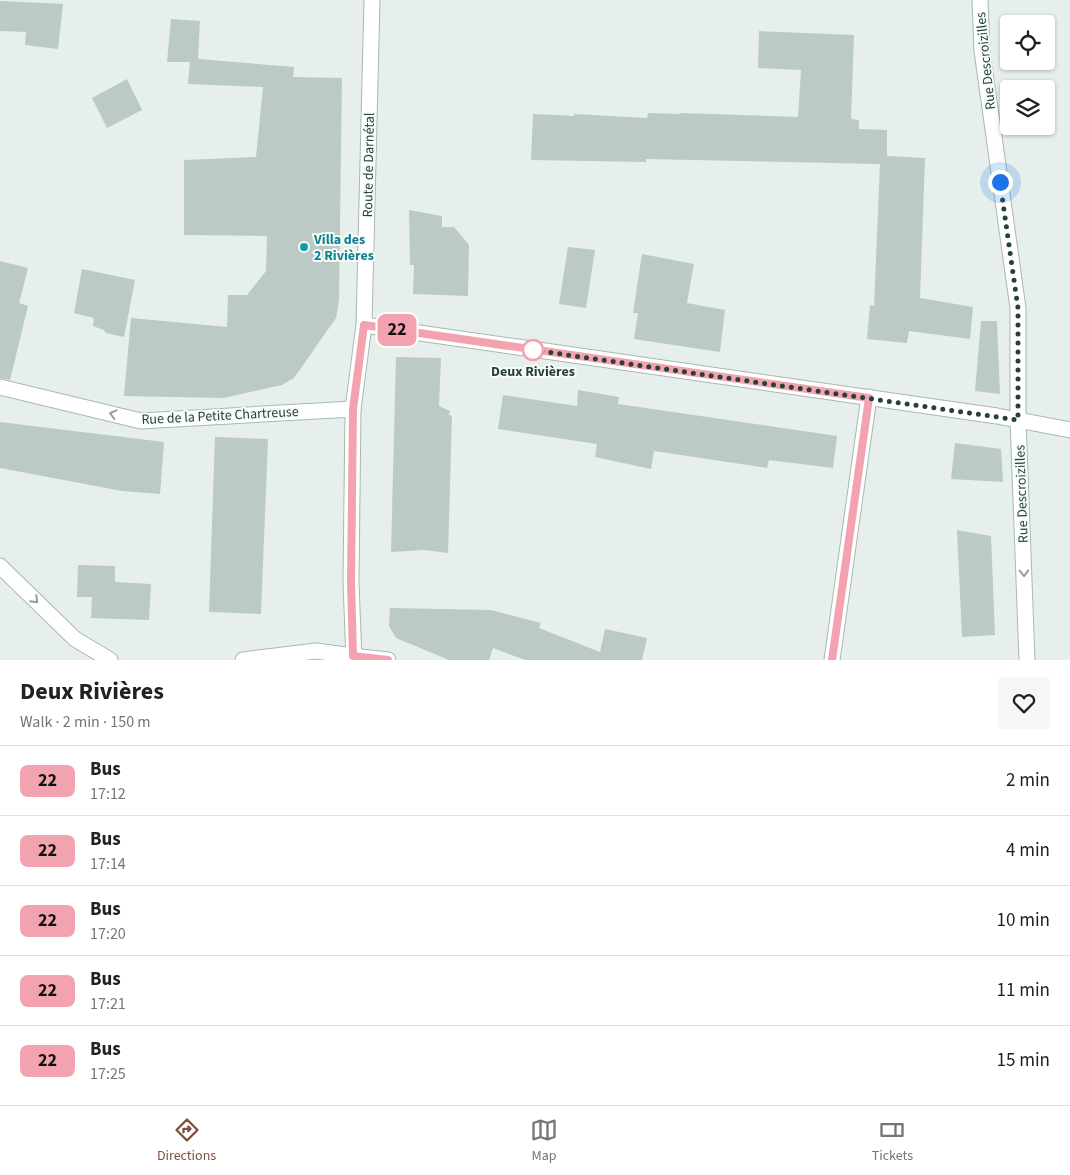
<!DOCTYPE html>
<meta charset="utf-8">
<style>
:root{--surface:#fff;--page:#f6f6f6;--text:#202124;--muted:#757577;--line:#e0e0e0;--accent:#7f4e3f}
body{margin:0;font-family:"Source Sans 3",sans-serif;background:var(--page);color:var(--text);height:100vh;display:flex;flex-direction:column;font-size:19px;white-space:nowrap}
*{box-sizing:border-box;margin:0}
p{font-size:16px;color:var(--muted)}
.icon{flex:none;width:28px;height:28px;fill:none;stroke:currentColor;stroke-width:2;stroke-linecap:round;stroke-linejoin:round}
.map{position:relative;height:660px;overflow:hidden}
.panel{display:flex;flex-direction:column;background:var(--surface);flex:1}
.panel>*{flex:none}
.badge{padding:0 10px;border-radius:8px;font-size:18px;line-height:32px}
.buttons{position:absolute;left:1000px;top:15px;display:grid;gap:10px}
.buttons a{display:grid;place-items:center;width:55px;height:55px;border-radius:5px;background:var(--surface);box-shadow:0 1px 4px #0004;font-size:25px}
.you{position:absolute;width:25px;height:25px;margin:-12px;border:4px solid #fff;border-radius:50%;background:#1a73e8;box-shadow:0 0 0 8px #1a73e833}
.map>.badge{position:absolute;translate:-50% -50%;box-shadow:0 0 0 2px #fff}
.round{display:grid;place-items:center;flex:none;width:52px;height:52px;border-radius:5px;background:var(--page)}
.overview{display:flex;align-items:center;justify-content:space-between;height:85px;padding:0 20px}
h1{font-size:24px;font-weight:700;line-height:38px}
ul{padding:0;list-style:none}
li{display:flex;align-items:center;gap:15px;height:70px;padding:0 20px;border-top:1px solid var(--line)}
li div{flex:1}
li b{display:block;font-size:19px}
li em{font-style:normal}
li .badge{min-width:55px;font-weight:700;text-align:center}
.tab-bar{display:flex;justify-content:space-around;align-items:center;height:70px;border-top:1px solid var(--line);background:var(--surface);font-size:14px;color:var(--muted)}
.tab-bar a{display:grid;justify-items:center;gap:2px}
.tab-bar .selected{color:var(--accent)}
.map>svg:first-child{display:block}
.building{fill:#bbcac4}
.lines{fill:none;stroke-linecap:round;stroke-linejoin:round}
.minor-casing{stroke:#a8b8b2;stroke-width:17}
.tertiary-casing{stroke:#a8b8b2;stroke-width:17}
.minor{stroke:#fff;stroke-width:15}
.tertiary{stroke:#fff;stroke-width:15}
.oneway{stroke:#92a09c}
.line-casing{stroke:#fff;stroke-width:11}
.line{stroke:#f3a3af;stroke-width:8}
.walk{stroke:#24423a;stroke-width:5;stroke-dasharray:0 9}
.culture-dot{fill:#0f9aa8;stroke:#f7fbf9;stroke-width:2}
.stop-dot{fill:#fff;stroke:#f3a3af;stroke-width:2.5}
.labels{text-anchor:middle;stroke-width:4;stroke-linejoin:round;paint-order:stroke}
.street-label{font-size:14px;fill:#24423a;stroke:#f7fbf9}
.culture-label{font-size:14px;font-weight:bold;fill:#0d838f;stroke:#f7fbf9;text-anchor:start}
.stop-label{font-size:14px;font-weight:bold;fill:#24423a;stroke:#f7fbf9}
</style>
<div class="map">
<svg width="1070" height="660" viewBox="0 0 1070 660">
<rect width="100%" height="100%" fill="#e6efeb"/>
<!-- building -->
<g class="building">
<path d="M0,1l63,3 -5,45 -33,-4 1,-13 -26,-1z"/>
<path d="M171,19l29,2 -2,38 96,8 -1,10 49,1 -3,222 -3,18 -42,60 -12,7 -59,13 -99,-2 7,-78 96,9 1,-32h19l19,-24 1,-35 -83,-1v-75l72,-3 7,-70 -75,-3 2,-22h-23z"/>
<path d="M759,31l95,4 -3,84 8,1v9l28,1v26l38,2 -5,140 53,9 -3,32 -61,-8 -2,12 -40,-4 3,-34 4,1 6,-142 -234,-5v3l-115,-2 2,-46 41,2v-2l73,4 1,-5 32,1v-1l118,4 3,-47 -43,-2z"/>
<path d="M127,79l15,31 -35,18 -15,-30z"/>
<path d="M409,210l33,6v11h12l15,18 -1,51 -55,-2 1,-29h-4z"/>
<path d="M568,247l27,3 -9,58 -27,-4z"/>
<path d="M642,254l52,10 -7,39 38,7 -5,42 -86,-13 4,-26h-5z"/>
<path d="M0,261l28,7 -9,35 9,3 -18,74 -10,-2z"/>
<path d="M82,269l53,11 -11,57 -18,-4 -2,-3 -11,-4 1,-8 -20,-5z"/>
<path d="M981,321h16l3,73 -25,-3z"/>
<path d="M396,357l45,1 -2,48 11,5 -1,4 3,1 -4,137 -24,-3 -33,2z"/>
<path d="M578,390l41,7 -1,7 219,32 -4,32 -64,-8 -2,8 -113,-17 -3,18 -56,-12 2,-13 -99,-15 5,-34 74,11z"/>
<path d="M0,422l164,20 -4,52 -38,-3 -122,-23z"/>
<path d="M215,437l53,2 -7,175 -52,-2z"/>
<path d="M955,443l46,6 2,33 -52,-3z"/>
<path d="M957,530l34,6 4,99 -33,2z"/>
<path d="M78,565l37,1v16l36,2 -2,36 -58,-2 1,-21h-15z"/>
<path d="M390,608l101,2 50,13 -2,5 61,24 5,-23 42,9 -5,22h-117l-32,-12 -4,12h-40l-53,-22 -7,-12z"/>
</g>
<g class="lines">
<!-- minor casing -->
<g class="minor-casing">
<g id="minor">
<path d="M980,0l2,51 36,257v112l9,240"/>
<path d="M364,325l633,91 73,14"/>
<path d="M353,656l35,4"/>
<path d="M832,660l37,-263"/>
</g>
</g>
<!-- tertiary casing -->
<g class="tertiary-casing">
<g id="tertiary">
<path d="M0,387l141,34 212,-12"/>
<path d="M0,566l75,73 35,21"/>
<path d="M243,660l73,-9 37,5"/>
<path d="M354,660l-3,-78 2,-173 11,-84 8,-325"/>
</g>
</g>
<!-- minor -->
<use href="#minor" class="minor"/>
<!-- tertiary -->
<use href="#tertiary" class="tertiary"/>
</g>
<!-- one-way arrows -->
<defs><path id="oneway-chevron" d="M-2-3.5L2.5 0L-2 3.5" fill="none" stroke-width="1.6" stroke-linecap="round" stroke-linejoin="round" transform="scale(1.25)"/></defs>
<g class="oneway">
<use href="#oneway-chevron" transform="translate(113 414) rotate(-166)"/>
<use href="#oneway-chevron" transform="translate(1024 573) rotate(88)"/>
<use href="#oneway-chevron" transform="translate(35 600) rotate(45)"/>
</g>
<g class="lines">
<!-- line casing -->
<g class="line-casing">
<path id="line" d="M388,660l-35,-4 -2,-74 2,-173 11,-84 505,73 -37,262"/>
</g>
<!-- line -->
<use href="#line" class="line"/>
<!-- walk -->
<path class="walk" d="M533,350l485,70v-112l-18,-126"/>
</g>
<!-- markers -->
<circle class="culture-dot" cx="304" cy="247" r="5"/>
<circle class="stop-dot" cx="533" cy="350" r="10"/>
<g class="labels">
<!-- street labels -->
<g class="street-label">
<text transform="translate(985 61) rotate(-96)" y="5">Rue Descroizilles</text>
<text transform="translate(368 165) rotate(-89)" y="5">Route de Darnétal</text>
<text transform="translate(220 415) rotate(-3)" y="5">Rue de la Petite Chartreuse</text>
<text transform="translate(1021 494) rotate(-92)" y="5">Rue Descroizilles</text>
</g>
<!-- culture labels -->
<g class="culture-label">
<text x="314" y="244">Villa des<tspan x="314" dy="16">2 Rivières</tspan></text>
</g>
<!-- stop labels -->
<g class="stop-label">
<text x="533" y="376">Deux Rivières</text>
</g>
</g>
</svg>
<div class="buttons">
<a><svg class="icon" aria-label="locate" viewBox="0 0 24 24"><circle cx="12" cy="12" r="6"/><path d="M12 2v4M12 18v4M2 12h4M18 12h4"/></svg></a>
<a><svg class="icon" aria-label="layers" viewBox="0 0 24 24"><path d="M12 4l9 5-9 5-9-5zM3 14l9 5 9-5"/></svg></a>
</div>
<div class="you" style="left:1000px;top:182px"></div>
<b class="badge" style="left:397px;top:330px;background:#f3a3af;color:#111">22</b>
</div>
<section class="panel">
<div class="overview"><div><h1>Deux Rivières</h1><p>Walk · 2 min · 150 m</p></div><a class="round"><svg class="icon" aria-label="heart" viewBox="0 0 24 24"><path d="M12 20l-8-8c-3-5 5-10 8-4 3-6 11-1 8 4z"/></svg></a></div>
<ul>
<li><span class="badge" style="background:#f3a3af;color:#111">22</span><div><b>Bus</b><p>17:12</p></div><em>2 min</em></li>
<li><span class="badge" style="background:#f3a3af;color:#111">22</span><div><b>Bus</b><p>17:14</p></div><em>4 min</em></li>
<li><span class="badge" style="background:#f3a3af;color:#111">22</span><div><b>Bus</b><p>17:20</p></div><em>10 min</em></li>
<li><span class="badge" style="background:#f3a3af;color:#111">22</span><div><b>Bus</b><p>17:21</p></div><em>11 min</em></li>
<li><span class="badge" style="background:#f3a3af;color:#111">22</span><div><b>Bus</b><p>17:25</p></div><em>15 min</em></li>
</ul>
</section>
<nav class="tab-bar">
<a class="selected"><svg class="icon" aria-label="directions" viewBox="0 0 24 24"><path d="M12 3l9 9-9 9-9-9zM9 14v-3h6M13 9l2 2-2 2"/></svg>Directions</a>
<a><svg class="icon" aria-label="map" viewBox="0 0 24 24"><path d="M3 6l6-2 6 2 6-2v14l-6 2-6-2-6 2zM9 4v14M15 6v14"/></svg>Map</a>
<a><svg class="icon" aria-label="tickets" viewBox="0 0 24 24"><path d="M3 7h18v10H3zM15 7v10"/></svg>Tickets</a>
</nav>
